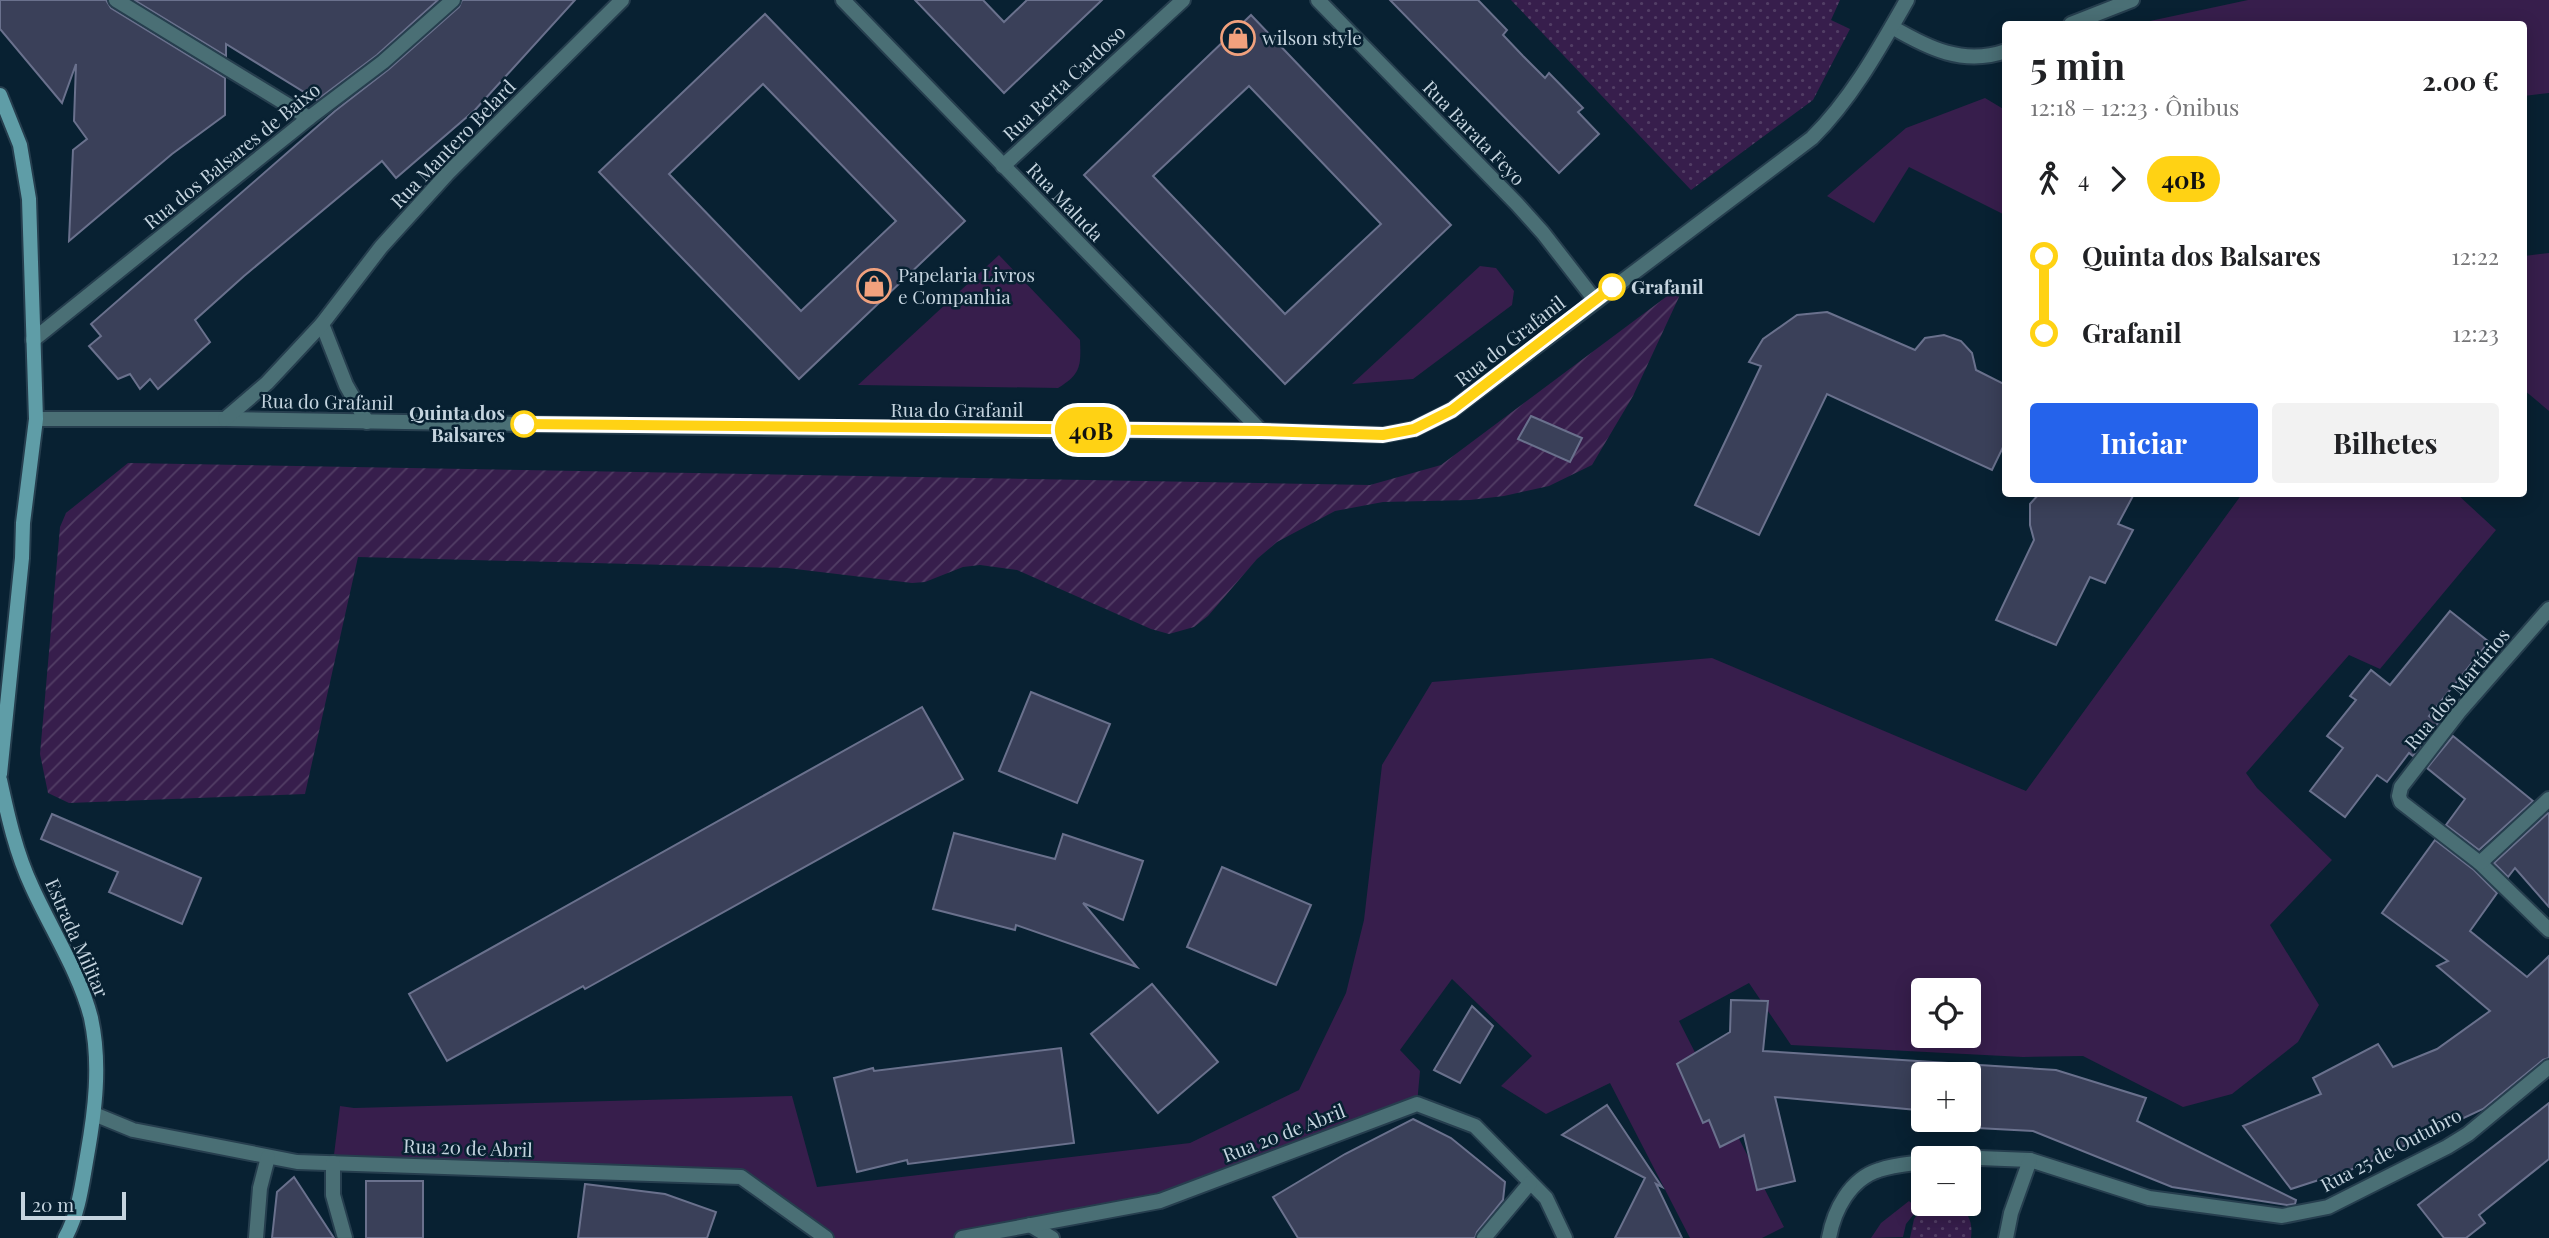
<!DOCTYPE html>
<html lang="pt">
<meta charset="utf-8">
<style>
:root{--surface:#fff;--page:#f2f2f2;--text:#202124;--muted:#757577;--accent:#2563eb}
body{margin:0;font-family:"Playfair Display",serif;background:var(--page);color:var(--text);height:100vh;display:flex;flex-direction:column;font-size:26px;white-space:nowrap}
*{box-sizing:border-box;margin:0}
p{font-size:23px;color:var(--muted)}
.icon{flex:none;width:38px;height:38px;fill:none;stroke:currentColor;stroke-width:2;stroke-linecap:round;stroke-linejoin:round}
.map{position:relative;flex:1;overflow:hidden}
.drawer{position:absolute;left:2002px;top:21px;width:525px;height:476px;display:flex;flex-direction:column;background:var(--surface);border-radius:7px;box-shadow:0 4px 18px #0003}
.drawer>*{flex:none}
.badge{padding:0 14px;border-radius:23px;font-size:24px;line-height:46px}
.controls{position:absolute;left:1911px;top:978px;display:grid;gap:14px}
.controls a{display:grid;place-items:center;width:70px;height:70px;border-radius:7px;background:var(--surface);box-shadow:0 4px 18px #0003;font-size:35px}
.scale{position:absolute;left:21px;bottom:18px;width:105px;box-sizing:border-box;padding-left:7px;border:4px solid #c5d4df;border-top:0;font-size:19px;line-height:24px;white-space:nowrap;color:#c5d4df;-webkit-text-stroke:5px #082132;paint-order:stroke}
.map>.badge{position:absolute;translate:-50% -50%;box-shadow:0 0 0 4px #fff}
.legs{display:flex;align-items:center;gap:10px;height:77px;padding:0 28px;font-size:23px}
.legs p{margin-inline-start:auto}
.headline{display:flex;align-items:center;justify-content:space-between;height:119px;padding:0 28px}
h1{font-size:38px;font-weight:700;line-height:52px}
.action{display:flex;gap:14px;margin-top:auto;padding:14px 28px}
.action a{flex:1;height:80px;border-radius:7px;background:var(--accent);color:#fff;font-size:28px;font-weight:700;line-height:80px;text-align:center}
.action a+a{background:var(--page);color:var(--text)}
ul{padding:0 28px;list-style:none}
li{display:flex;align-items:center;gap:24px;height:77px;font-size:26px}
li i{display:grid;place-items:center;width:10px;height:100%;margin:0 9px;background:currentColor}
li i::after{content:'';width:18px;height:18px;margin:-9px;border:5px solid;border-radius:50%;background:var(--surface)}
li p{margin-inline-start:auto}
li:first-child i{background:linear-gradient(#0000 50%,currentColor 0)}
li:last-child i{background:linear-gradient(currentColor 50%,#0000 0)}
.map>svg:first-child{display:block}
.grass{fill:#371e4c;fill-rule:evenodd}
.park{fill:url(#park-dots)}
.garden{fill:url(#garden-furrows)}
.building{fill:#3a4059;stroke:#6a718d;stroke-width:2;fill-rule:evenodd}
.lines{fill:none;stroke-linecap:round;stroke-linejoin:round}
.street-casing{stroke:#263e4e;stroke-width:18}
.secondary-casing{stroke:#263e4e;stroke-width:18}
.street{stroke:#4a6f75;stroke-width:14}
.secondary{stroke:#5f9da7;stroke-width:14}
.line-1-casing{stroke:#fff;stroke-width:16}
.line-1{stroke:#ffd214;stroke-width:10}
.stop-1-dot{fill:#fff;stroke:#ffd214;stroke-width:3.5}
.labels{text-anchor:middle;stroke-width:5;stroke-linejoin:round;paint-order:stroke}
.poi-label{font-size:19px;fill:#c5d4df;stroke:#082132;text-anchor:start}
.street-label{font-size:19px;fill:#c5d4df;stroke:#082132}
.stop-label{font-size:19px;font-weight:bold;fill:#c5d4df;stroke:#082132;text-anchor:start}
</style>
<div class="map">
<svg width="2549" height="1238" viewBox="0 0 2549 1238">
<defs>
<pattern id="park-dots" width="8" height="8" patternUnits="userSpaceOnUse" patternTransform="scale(1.75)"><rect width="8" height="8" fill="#371e4c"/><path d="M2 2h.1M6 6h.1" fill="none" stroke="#523e65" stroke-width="1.8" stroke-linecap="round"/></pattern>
<pattern id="garden-furrows" width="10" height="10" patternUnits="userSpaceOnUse" patternTransform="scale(1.75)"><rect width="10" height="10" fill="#371e4c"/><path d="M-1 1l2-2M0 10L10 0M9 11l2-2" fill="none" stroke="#523e65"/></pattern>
</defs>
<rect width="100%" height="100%" fill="#082132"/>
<!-- grass -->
<g class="grass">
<path d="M2248,0h301v93l-25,3v-72h-388z"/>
<path d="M1985,98l20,12v105l-96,-48 -35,56 -47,-27 79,-68z"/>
<path d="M2549,253v158l-25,-21v-134z"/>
<path d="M999,255l81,85c1,26 1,34 -22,48l-200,-3z"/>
<path d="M1480,266l16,2 18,23 -2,14 -99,74 -61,5z"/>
<path d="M2242,494h215l39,36 -116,139 -31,-14 -103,118 11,15 75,72 -62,65 49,80 -21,37 -66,52 -49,13 -100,-51 -60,1 -232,-12 -42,-62 -70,38 105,206 -22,11h-72l-80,-155 -64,31 -45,-28 31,-30 -80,-77 -52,71 20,21 -3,33 -257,97 -198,37h-136l-85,-61 -408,-14 7,-57 14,2 438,-12 25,91 373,-44 109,-53 47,-97 18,-73 18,-155 50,-83 280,-24 314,133zM1923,990h46v46h-46z"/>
<path d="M1909,1201l9,8 -12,15 -3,13 -32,1 10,-15z"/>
</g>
<!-- park -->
<g class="park">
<path d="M1511,0h329l-9,20 19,9 -37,71 -122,90z"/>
<path d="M1927,1204h30c12,9 16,19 14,34h-61l4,-19z"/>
</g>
<!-- garden -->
<path class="garden" d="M1686,282l-53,114 -41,69 -43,21 -45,10 -34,4 -87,2 -48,9 -58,31 -20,17 -49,57 -14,11 -25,7 -18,-5 -134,-59 -37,-5 -17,2 -38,15 -13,1 -125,-15 -429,-11 -53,237 -236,9 -21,-10 -8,-39 20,-227 6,-14 62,-50 1242,22 71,-20z"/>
<!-- building -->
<g class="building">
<path d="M0,0h106l5,8 114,70v37l-53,39 -103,87 4,-91 14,-11 -13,-18 2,-57 -14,39 -62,-74z"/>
<path d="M134,0h304l-61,55 -60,45 -91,-56v12z"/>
<path d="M462,0h113l-100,110 -79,68 -14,-17 -138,115 -49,44 15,22 -52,47 -8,-10 -10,10 -10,-15 -12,5 -29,-33 12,-10 -10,-12 244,-213 54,-42 70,-62z"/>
<path d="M915,0h68l21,22 23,-22h75l-98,93z"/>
<path d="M1390,0h88l29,30 -4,5 20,21 22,22 4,-5 34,35 -5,4 21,22 -40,39z"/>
<path d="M765,14l200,207 -166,158 -200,-207zM763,84l133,137 -95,90 -132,-137z"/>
<path d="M1251,15l200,210 -166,159 -201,-209zM1249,86l132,138 -96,90 -132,-138z"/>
<path d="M1827,312l88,38 10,-12 19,-3 17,6 11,12 4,17 30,15v56l-14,29 -165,-76 -68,141 -64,-30 66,-139 -12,-4 14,-23 34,-24z"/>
<path d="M1531,416l51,22 -12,24 -52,-23z"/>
<path d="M2039,494h95l-16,30 15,6 -28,53 -15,-6 -34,68 -60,-25 38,-80 -4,-15v-21z"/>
<path d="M2450,611l39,31 -60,74 9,7 -25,33 -4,-3 -22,29 -10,-7 -32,42 -35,-26 33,-43 -16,-12 29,-36 -6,-4 21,-26 19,15z"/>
<path d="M1031,692l79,32 -33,79 -78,-32z"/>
<path d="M922,707l41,72 -378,210 -2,-3 -136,75 -38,-67z"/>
<path d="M2453,736l80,65 -54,49 -33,-25 19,-26 -38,-31z"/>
<path d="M2548,813l1,1v93l-34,-39 -7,9 -14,-14z"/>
<path d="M52,814l149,64 -19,46 -73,-32 9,-20 -77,-33z"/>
<path d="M954,833l101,26 8,-25 80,27 -20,59 -40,-17 54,64 -121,-42 -1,5 -82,-21z"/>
<path d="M2435,840l39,30 23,23 -27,38 57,46 22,-21v102l-6,2 -60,49 -124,58 -68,22 -48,-63 78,-32 -8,-16 65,-34 15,23 44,-18 53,-38 -53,-45 11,-5 -66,-48z"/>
<path d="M1222,867l89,38 -35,80 -89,-38z"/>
<path d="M1152,984l66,78 -60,51 -67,-79z"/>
<path d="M1731,1000l37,1 -5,50 293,19 90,28 -9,23 159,79 -1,4 -8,1 -115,-18 -139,-56 -112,-6 -4,-15 -142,-13 20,84 -38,9 -13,-55 -24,12 -11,-27 -6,3 -26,-59 53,-32zM1923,1074h46v46h-46z"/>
<path d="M1472,1006l21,20 -33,57 -26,-13z"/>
<path d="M1061,1048l13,95 -166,21 -1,-4 -50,12 -23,-94 39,-10 1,3z"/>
<path d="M2549,1103v56l-70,56 6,8 -19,15h-22l-26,-33z"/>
<path d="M1607,1105l55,82 -6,-3 26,54h-67l30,-60 -83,-43z"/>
<path d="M1413,1119l38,19 54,44 -2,18 -26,32 -2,6h-177l-25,-41 72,-43z"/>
<path d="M294,1177l40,61h-62l5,-46z"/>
<rect x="366" y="1181" width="57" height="57"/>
<path d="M585,1184l80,10 51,18 -9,26h-129z"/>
</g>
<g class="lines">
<!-- street casing -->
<g class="street-casing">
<g id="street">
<path d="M116,0l193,118"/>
<path d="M843,0l418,431"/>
<path d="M1318,0l199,204 26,29 52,67"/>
<path d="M2071,24l61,-24"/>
<path d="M1892,27c36,21 71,39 114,24"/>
<path d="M1003,166l180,-166"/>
<path d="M322,324l24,61 21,37"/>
<path d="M33,340l276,-222 74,-56 70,-62"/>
<path d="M36,419h189l595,10 441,2 122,4 31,-6 38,-19 360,-272c40,-40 67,-89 95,-138"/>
<path d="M225,419l42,-36 55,-59 59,-77 67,-74 174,-173"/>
<path d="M2549,609l-90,103 -58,75 -2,9 2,6 79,61 69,67"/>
<path d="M2480,863l69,-64"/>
<path d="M94,1114l39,16 164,32 444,15 85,61"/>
<path d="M1944,1158l10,-1 76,3 119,38 133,18 46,-9 119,-60 21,-13 81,-67"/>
<path d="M333,1163v32l12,43"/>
<path d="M1030,1225l22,13"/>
<path d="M256,1238l4,-50 8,-31"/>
<path d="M962,1238l198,-37 257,-97 58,22 71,72 19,40"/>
<path d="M1484,1238l46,-55"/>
<path d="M1829,1238c5,-28 21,-59 50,-68 14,-5 30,-6 44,-8"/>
<path d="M2006,1238l5,-25 19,-53"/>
</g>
</g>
<!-- secondary casing -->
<g class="secondary-casing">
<g id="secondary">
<path d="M0,95l20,50 9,54 7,220 -13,104 -1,35 -22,216"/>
<path d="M0,780c8,37 16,73 32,107 19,42 48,87 59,131 10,46 4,93 -4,138 -5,28 -8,57 -22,82"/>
</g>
</g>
<!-- street -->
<use href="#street" class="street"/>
<!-- secondary -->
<use href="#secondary" class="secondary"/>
</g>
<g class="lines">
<!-- line-1 casing -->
<g class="line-1-casing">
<path id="line-1" d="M524,424l737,7 122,4 31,-6 38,-19 160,-123"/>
</g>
<!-- line-1 -->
<use href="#line-1" class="line-1"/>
</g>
<!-- icons -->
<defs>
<g id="shop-ring" transform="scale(1.75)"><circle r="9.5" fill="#082132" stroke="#f1a17d" stroke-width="1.5"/><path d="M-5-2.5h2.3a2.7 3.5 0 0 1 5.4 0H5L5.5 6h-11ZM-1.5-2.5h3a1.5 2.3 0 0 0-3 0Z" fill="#f1a17d"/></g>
</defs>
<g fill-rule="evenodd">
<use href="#shop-ring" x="1238" y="38"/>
<use href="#shop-ring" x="874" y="286"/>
</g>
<!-- markers -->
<g class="stop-1-dot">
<circle cx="1612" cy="287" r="12"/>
<circle cx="524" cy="424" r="12"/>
</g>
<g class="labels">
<!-- poi labels -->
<g class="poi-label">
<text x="1262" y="45">wilson style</text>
<text x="898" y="282">Papelaria Livros<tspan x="898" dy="22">e Companhia</tspan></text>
</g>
<!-- street labels -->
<g class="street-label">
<text transform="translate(1064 83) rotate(-43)" y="7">Rua Berta Cardoso</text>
<text transform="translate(1474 133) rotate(46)" y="7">Rua Barata Feyo</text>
<text transform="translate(453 144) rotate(-46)" y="7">Rua Mantero Belard</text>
<text transform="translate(232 156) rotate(-39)" y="7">Rua dos Balsares de Baixo</text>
<text transform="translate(1065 202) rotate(46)" y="7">Rua Maluda</text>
<text transform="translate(1510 341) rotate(-38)" y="7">Rua do Grafanil</text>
<text transform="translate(327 402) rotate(1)" y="7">Rua do Grafanil</text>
<text x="957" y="417">Rua do Grafanil</text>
<text transform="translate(2457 689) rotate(-50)" y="7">Rua dos Martírios</text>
<text transform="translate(77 938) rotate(66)" y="7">Estrada Militar</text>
<text transform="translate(1284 1133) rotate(-21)" y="7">Rua 20 de Abril</text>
<text transform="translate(468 1148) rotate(2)" y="7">Rua 20 de Abril</text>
<text transform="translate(2391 1150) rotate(-28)" y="7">Rua 25 de Outubro</text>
</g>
<!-- stop labels -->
<g class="stop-label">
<text x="1631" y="294">Grafanil</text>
<text x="505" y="420" text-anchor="end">Quinta dos<tspan x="505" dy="22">Balsares</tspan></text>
</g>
</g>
</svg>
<div class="controls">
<a><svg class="icon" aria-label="locate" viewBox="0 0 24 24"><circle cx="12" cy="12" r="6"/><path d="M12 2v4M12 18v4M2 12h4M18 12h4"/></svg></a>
<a>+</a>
<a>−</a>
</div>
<div class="scale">20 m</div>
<b class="badge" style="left:1091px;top:430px;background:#ffd214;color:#111">40B</b>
<section class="drawer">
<div class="headline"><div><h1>5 min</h1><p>12:18 – 12:23 · Ônibus</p></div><b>2.00 €</b></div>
<div class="legs"><svg class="icon" aria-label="walk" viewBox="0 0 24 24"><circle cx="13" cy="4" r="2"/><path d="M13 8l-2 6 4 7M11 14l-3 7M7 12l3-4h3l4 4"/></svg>4<svg class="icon" aria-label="forward" viewBox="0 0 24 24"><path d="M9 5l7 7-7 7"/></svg><b class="badge" style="background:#ffd214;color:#111">40B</b></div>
<ul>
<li><i style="color:#ffd214"></i><b>Quinta dos Balsares</b><p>12:22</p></li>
<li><i style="color:#ffd214"></i><b>Grafanil</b><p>12:23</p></li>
</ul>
<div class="action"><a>Iniciar</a><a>Bilhetes</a></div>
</section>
</div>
